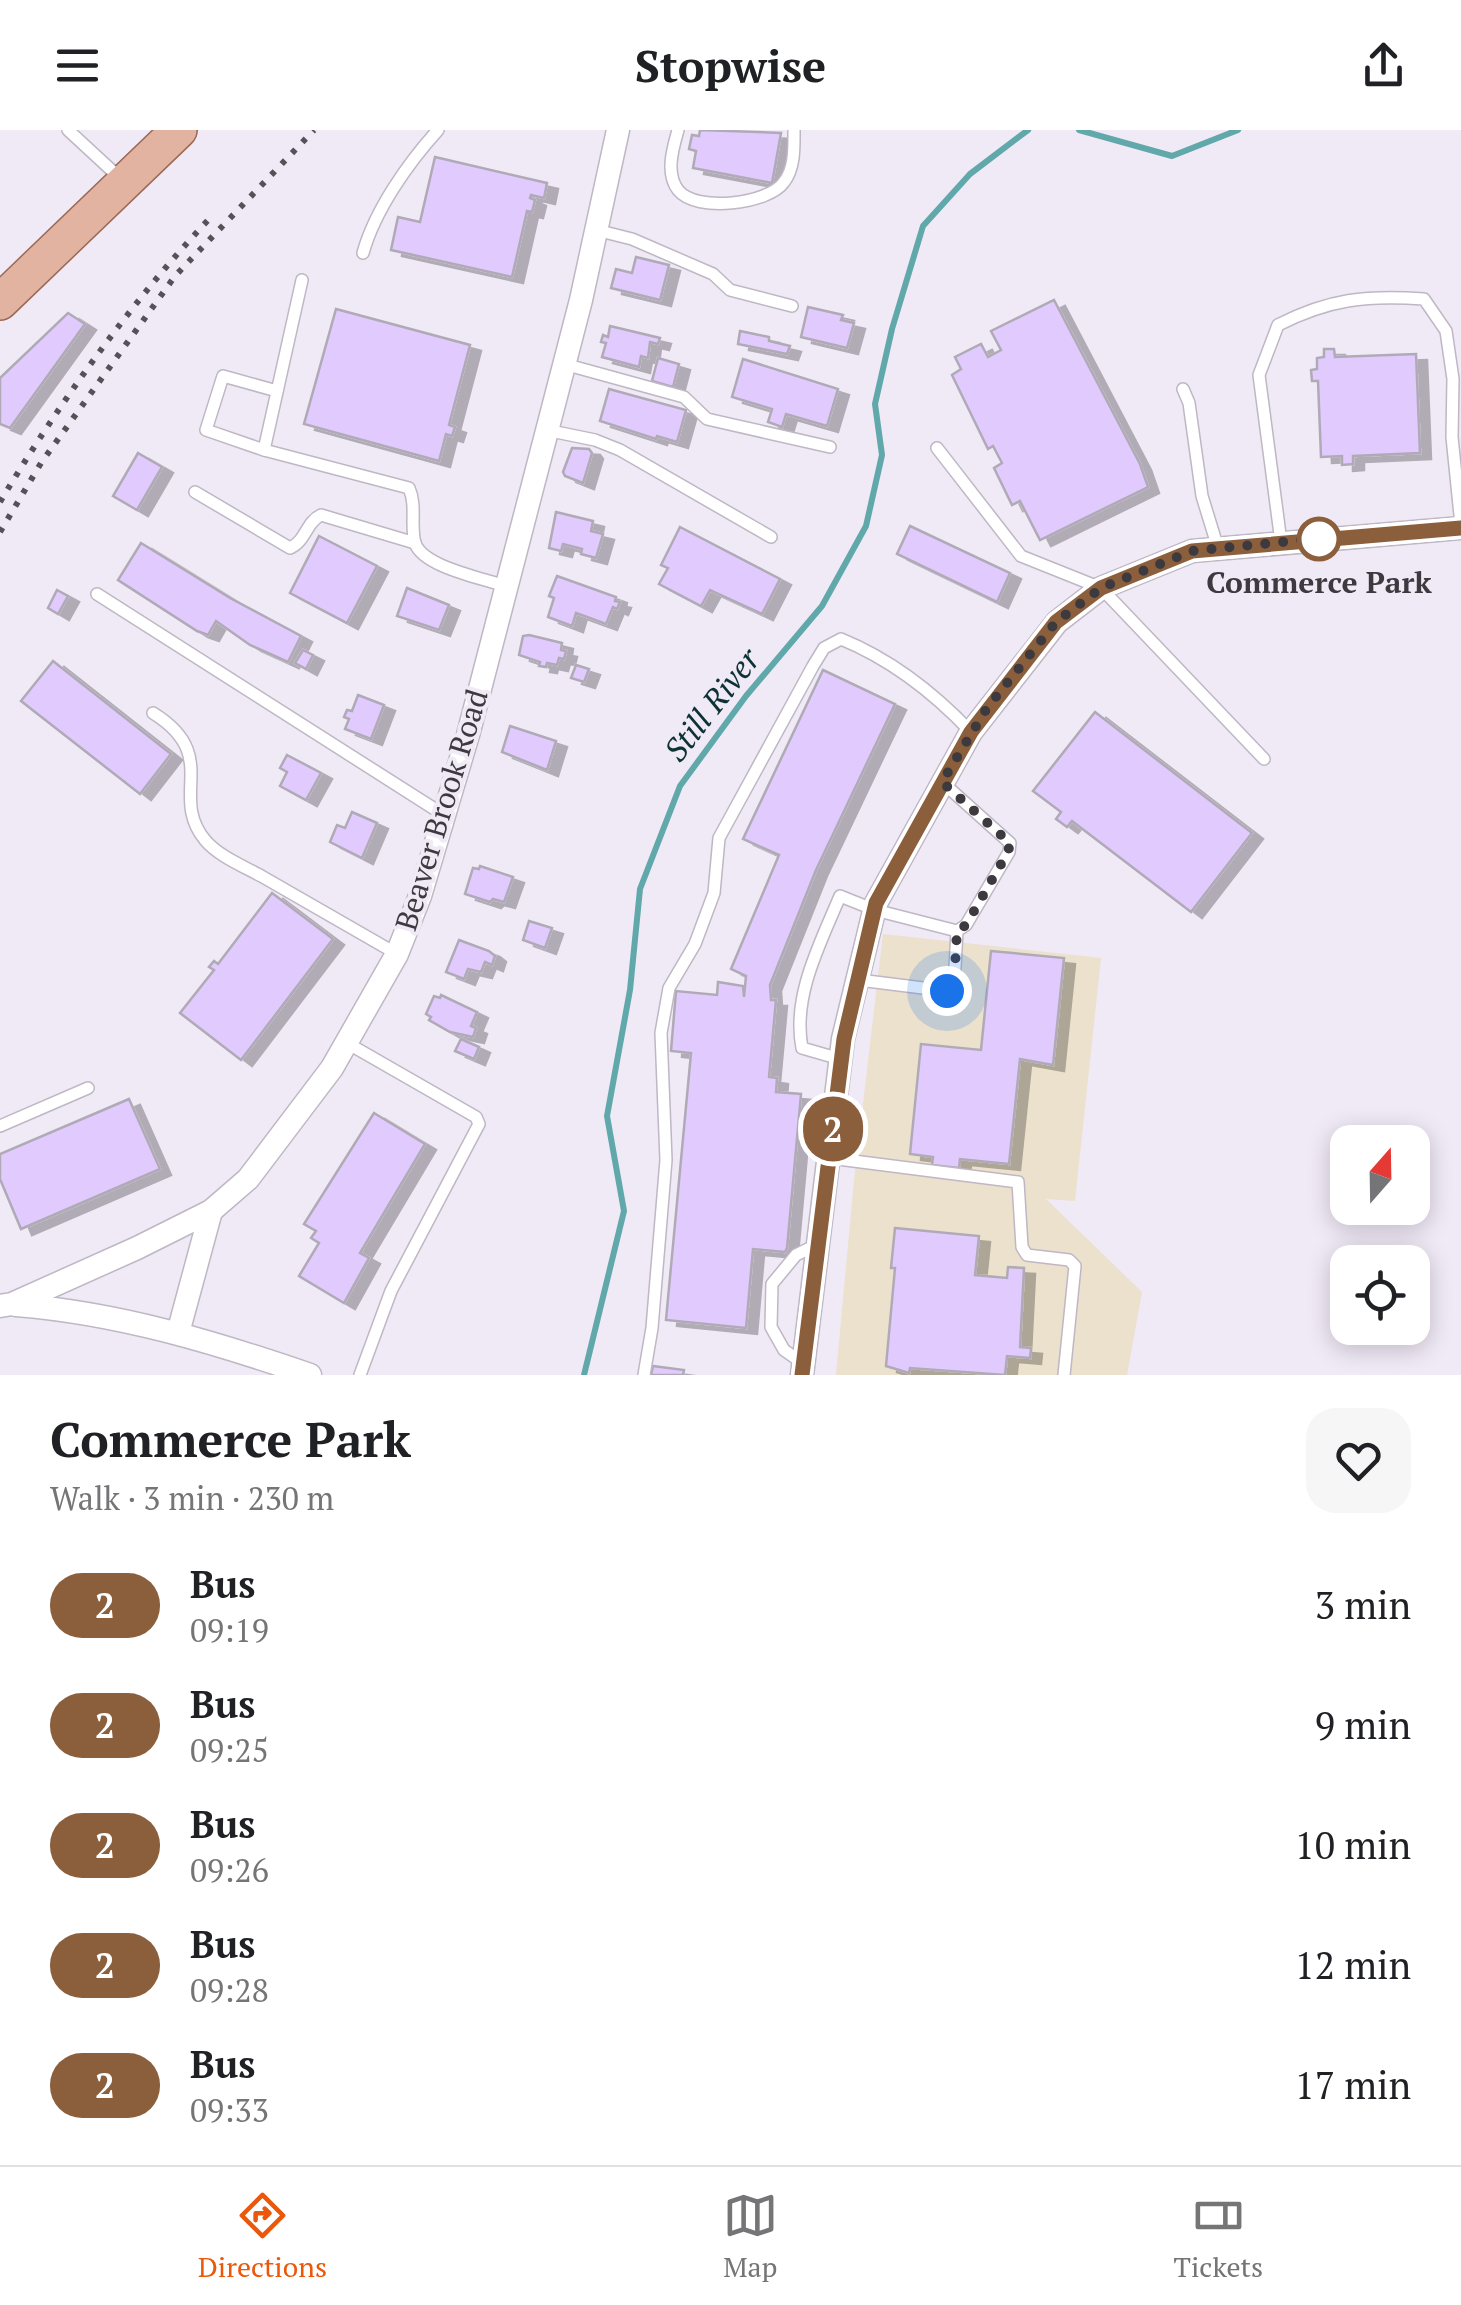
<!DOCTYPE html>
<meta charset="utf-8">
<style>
:root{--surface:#fff;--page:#f6f6f6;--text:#202124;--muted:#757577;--line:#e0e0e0;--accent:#ea580c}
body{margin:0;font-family:"PT Serif",serif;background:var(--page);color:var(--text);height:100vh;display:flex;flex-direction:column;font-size:38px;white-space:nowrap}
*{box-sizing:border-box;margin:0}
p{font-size:32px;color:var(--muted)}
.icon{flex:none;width:55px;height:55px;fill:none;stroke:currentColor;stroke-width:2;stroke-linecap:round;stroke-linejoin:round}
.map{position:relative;height:1245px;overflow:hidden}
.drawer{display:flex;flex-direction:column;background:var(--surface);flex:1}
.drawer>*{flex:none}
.badge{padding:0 20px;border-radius:32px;font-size:35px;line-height:65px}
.needle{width:65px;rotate:20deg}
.tools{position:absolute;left:1330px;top:995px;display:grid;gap:20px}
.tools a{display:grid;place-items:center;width:100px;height:100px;border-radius:20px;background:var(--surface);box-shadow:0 5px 25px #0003;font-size:50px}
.you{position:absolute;width:50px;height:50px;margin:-25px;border:8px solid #fff;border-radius:50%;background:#1a73e8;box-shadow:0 0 0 15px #1a73e833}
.map>.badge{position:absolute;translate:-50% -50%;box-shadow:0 0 0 5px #fff}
.round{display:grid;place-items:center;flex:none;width:105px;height:105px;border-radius:30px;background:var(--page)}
.head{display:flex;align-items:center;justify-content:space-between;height:170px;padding:0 50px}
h1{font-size:48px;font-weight:800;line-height:75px}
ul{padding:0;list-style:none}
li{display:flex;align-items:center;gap:30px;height:120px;padding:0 50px}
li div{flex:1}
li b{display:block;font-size:38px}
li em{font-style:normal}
li .badge{min-width:110px;font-weight:700;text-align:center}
header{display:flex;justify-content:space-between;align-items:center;height:130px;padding:0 50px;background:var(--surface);font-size:45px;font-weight:800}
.menu{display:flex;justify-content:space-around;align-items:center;height:140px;border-top:2px solid var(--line);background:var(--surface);font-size:28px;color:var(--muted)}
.menu a{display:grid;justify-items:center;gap:5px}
.menu .active{color:var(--accent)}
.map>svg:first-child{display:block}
.industrial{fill:#ece1cc}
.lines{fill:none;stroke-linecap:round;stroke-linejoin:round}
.stream{stroke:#60a8aa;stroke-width:6}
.building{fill:#e1cbfe;stroke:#b0aab7;stroke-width:2.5;filter:url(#shadow)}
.lane-casing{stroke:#bfb7c4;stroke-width:14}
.street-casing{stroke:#bfb7c4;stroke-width:25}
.primary-casing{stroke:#9b6854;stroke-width:38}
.lane{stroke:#fff;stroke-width:11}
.street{stroke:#fff;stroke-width:22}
.primary{stroke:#e1b3a0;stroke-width:35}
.rail{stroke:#555158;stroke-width:6;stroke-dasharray:5 10;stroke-linecap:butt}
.line-casing{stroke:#fff;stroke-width:22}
.line{stroke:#8b5e3c;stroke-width:15}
.walk{stroke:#3d3a3f;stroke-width:10;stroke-dasharray:0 18}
.stop-dot{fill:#fff;stroke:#8b5e3c;stroke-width:5}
.labels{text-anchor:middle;stroke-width:8;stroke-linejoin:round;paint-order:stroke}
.stop-label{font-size:30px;font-weight:bold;fill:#3d3a3f;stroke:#f0e9f6}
.street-label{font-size:30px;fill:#3d3a3f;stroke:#f0e9f6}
.water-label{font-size:32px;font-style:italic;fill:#0e3233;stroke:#f0e9f6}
</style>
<header><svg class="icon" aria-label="menu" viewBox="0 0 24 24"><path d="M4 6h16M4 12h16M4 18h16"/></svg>Stopwise<svg class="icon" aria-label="share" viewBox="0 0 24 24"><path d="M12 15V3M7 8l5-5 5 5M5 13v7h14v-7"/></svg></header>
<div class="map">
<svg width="1461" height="1245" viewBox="0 0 1461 1245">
<defs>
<filter id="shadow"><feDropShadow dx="11" dy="6" stdDeviation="0" flood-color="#0004"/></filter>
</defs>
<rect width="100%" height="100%" fill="#f0e9f6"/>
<!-- industrial -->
<path class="industrial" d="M883,804l218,24 -26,243 -29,-2 96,93 -15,83h-291l18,-195z"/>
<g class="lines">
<!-- stream -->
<g class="stream">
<path d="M1079,0l93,26 66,-26"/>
<path d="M584,1245l40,-164 -17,-95 23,-126 10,-101 40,-103 66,-90 76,-90 44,-80 16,-71 -7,-51 17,-75 31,-103 47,-52 58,-44"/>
</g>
</g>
<!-- building -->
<g class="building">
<path d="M700,0l81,3 -9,50 -79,-15 3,-17 -7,-2 3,-14 7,1z"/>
<path d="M435,27l112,26 -3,15 -13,-3 -1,3 5,2 -3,12 -5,-1 -15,66 -121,-27 7,-33 22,5z"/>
<path d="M636,127l33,8 -9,35 -49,-12 5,-19 16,4z"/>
<path d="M1054,170l86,164 8,23 -108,53 -20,-39 -8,4 -18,-37 8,-5 -9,-17 -5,3 -36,-74 9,-6 -6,-12 26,-13 7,13 13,-7 -10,-19z"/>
<path d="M808,177l35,8 -2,5 13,3 -7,25 -46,-11z"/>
<path d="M336,179l134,36 -21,80 6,2 -3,9 -6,-2 -7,27 -135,-37z"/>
<path d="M68,183l17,11 -75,104 -10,-4v-46z"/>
<path d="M610,196l50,12 -2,6 -8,-2 -2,16 -7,-2 -2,11 -37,-10 4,-14 -5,-1 2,-7 5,2z"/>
<path d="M740,201l29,6v4l21,5 -3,8 -49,-10z"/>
<path d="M1324,219h10l1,8 81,-3 4,99 -67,3v8l-11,1v-9l-21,1 -3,-76h-6l-1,-11 6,-1v-11l7,-1z"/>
<path d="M658,228l21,6 -6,23 -21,-6z"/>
<path d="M743,229l95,30 -11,37 -41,-12 -4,13 -14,-5 4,-13 -40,-12z"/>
<path d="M609,259l77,21 -9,32 -20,-6 -1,3 -56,-18z"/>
<path d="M572,318l17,1 3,4 -9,30 -18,-7 -2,-4z"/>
<path d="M138,323l24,14 -25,43 -24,-14z"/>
<path d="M556,382l37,9 -2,10 12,3 -7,24 -15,-4 1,-5 -19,-5 -2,7 -12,-3z"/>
<path d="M910,396l100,47 -13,29 -100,-48z"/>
<path d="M680,397l100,52 -18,35 -52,-24 -9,16 -42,-22 9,-16 -7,-3z"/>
<path d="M319,406l58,30 -30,57 -57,-30z"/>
<path d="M141,413l89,55 71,38 -13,26 -38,-17 -34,-24 -8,14 -11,-4 -79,-51z"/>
<path d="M557,446l59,21 -1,4 5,1 -3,7 -4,-2 -7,17 -30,-11 -4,13 -24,-9 6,-19 -5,-2z"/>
<path d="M407,458l42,17 -10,25 -42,-14z"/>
<path d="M57,460l11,6 -10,18 -10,-6z"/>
<path d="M529,505l33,8 -1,7 5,1 -2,8 -5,-1 -2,7 -10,-2 -1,4 -7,-1 1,-4 -21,-7 4,-19z"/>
<path d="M303,520l10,5 -7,14 -11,-6z"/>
<path d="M53,531l118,93 -31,40 -119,-93z"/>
<path d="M576,535l13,4 -5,13 -13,-4z"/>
<path d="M823,540l72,34 -79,166 -46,115 1,15h5l-7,77 8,1 -1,14 25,2 -14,154 -2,4 -32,-3 -7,79 -80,-8 25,-267 -20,-2 5,-60 41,4 1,-13 25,4 1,11 2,-21 -15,-7 48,-114 -36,-16z"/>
<path d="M358,565l26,10 -13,34 -26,-10 4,-10 -5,-2 3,-7 5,1z"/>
<path d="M1095,582l157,121 -61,79 -119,-91 -5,6 -11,-8 5,-7 -28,-21z"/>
<path d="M510,596l46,15 -9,29 -45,-18z"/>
<path d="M287,625l34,18 -15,27 -26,-14 7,-14 -7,-4z"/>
<path d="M352,682l25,11 -15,35 -32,-16 7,-17 8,3z"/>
<path d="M480,736l33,11 -9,25 -11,-3 -3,3 -25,-8 8,-26 6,1z"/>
<path d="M272,763l61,46 -92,121 -61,-47 34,-43 -5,-3 5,-6 4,3z"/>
<path d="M529,791l23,7 -7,20 -22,-8z"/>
<path d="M459,810l30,11 6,5 -3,9 -7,-3 -4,10 -13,-3 -4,10 -18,-7z"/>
<path d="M991,821l73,7 -11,107 -33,-6 -11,105 -49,-5 -1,9 -27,-3 1,-8 -23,-3 11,-110 60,6z"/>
<path d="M441,865l36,17 -6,14 5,2 -3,9 -23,-5 -21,-12 2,-3 -5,-3 8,-18 6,2z"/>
<path d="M461,909l18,8 -5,12 -19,-8z"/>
<path d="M129,969l31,70 -139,60 -21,-50v-25z"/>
<path d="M374,983l51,31 -65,109 9,5 -25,45 -45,-27 20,-33 -8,-5 5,-7 -12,-7z"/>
<path d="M895,1098l84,8 -4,39 32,3 1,-11 16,1 -4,79 11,1 -1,10 -23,-2 -2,19 -95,-7 -1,5 -23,-7 9,-98h-4z"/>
<path d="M653,1236l31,4 -1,5h-32z"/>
</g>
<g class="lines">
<!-- lane casing -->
<g class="lane-casing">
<g id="lane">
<path d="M68,0l53,49"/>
<path d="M678,0c-5,18 -13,43 0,60 18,23 91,14 106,-8 11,-14 10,-35 10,-52"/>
<path d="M596,100l36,9 81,35 17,16 62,16"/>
<path d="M363,123c12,-43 45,-90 75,-123"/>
<path d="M302,150l-38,170 145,38c8,18 1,37 6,55 8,24 67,35 90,43"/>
<path d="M564,234l120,33 23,22 123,28"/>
<path d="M1183,259l6,14 13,93 16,52"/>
<path d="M546,300l49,10 25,10 151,87"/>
<path d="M937,318l84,108 80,32 163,171"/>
<path d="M264,320l-58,-20 17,-54 54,15"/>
<path d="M195,362l95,56c16,-7 16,-26 31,-33l94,28"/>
<path d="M1281,412l-22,-167 19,-50c51,-26 88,-30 146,-26l22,32 7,48 -1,58 9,88"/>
<path d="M97,464l347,221"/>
<path d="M153,583c69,43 15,82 52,127 13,16 40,27 58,37 45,26 89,51 134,77"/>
<path d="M859,850l88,11 7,-6 3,-54"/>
<path d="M347,913l129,74 3,7 -88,167 -31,84"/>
<path d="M840,929l-38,-11c-10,-52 18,-104 38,-152l35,14 82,21 9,-6 43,-73 1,-9 -68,-61"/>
<path d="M0,996l88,-38"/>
<path d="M830,1028l188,24 4,65 5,8 42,5 6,6 -11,109"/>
<path d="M804,1234l-20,-14 -13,-23 1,-43 24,-29 22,-11"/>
<path d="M644,1245l8,-47 14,-168 -5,-127 8,-45 26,-44 19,-51 5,-55 94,-172 11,-18 17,-9c49,20 93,54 130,93"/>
</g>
</g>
<!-- street casing -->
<g class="street-casing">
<g id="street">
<path d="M16,1175c102,8 198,37 294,70"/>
<path d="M0,1176l12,-2 125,-56 74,-37 37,-32 84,-111 65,-114 23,-58 48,-161 113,-435 37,-170"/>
<path d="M178,1203l33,-122"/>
<path d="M802,1245l41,-336 33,-136 95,-171 86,-110 44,-34 91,-37 269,-23"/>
</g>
</g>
<!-- primary casing -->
<g class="primary-casing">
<path id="primary" d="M0,172l179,-172"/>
</g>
<!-- lane -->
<use href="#lane" class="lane"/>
<!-- street -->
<use href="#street" class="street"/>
<!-- primary -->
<use href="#primary" class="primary"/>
<!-- rail -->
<g class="rail">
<path d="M0,372c58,-97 133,-203 211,-285"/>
<path d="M0,402l41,-69 134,-187 139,-146"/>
</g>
</g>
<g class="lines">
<!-- line casing -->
<g class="line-casing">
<path id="line" d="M802,1245l42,-336 32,-136 95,-171 85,-110 45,-34 91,-37 269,-23"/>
</g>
<!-- line -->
<use href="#line" class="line"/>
<!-- walk -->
<path class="walk" d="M947,861l7,-6 3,-54 9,-6 42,-73 2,-9 -68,-61 45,-74 69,-86 45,-34 91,-37 130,-13 -3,1"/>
</g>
<!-- markers -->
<circle class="stop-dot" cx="1319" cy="409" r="20"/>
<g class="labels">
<!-- stop labels -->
<g class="stop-label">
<text x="1319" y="463">Commerce Park</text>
</g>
<!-- street labels -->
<g class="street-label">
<text transform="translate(442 680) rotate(-73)" y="10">Beaver Brook Road</text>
</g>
<!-- water labels -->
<g class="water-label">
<text transform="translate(712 575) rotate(-52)" y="11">Still River</text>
</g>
</g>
</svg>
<div class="tools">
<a><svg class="needle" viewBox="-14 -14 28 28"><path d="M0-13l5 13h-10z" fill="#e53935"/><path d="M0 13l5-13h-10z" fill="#757577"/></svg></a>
<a><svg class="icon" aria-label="locate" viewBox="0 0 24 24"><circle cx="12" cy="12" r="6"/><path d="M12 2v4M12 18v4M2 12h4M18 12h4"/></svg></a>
</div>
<div class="you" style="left:947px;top:861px"></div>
<b class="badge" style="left:833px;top:999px;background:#8b5e3c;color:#fff">2</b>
</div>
<section class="drawer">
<div class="head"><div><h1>Commerce Park</h1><p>Walk · 3 min · 230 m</p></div><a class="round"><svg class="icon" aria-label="heart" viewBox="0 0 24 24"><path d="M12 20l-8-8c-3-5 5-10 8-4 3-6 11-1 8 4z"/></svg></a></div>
<ul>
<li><span class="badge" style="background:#8b5e3c;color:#fff">2</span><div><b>Bus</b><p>09:19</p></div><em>3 min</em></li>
<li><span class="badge" style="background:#8b5e3c;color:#fff">2</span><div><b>Bus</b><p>09:25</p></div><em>9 min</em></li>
<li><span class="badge" style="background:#8b5e3c;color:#fff">2</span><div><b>Bus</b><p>09:26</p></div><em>10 min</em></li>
<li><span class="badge" style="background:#8b5e3c;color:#fff">2</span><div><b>Bus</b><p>09:28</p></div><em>12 min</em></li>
<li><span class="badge" style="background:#8b5e3c;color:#fff">2</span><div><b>Bus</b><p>09:33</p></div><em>17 min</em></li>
</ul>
</section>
<nav class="menu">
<a class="active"><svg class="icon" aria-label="directions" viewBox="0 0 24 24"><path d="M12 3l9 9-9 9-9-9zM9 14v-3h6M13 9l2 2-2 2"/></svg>Directions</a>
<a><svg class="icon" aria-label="map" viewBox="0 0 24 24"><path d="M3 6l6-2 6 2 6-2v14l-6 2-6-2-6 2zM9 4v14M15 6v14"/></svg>Map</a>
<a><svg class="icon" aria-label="tickets" viewBox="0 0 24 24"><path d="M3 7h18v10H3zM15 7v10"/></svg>Tickets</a>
</nav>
